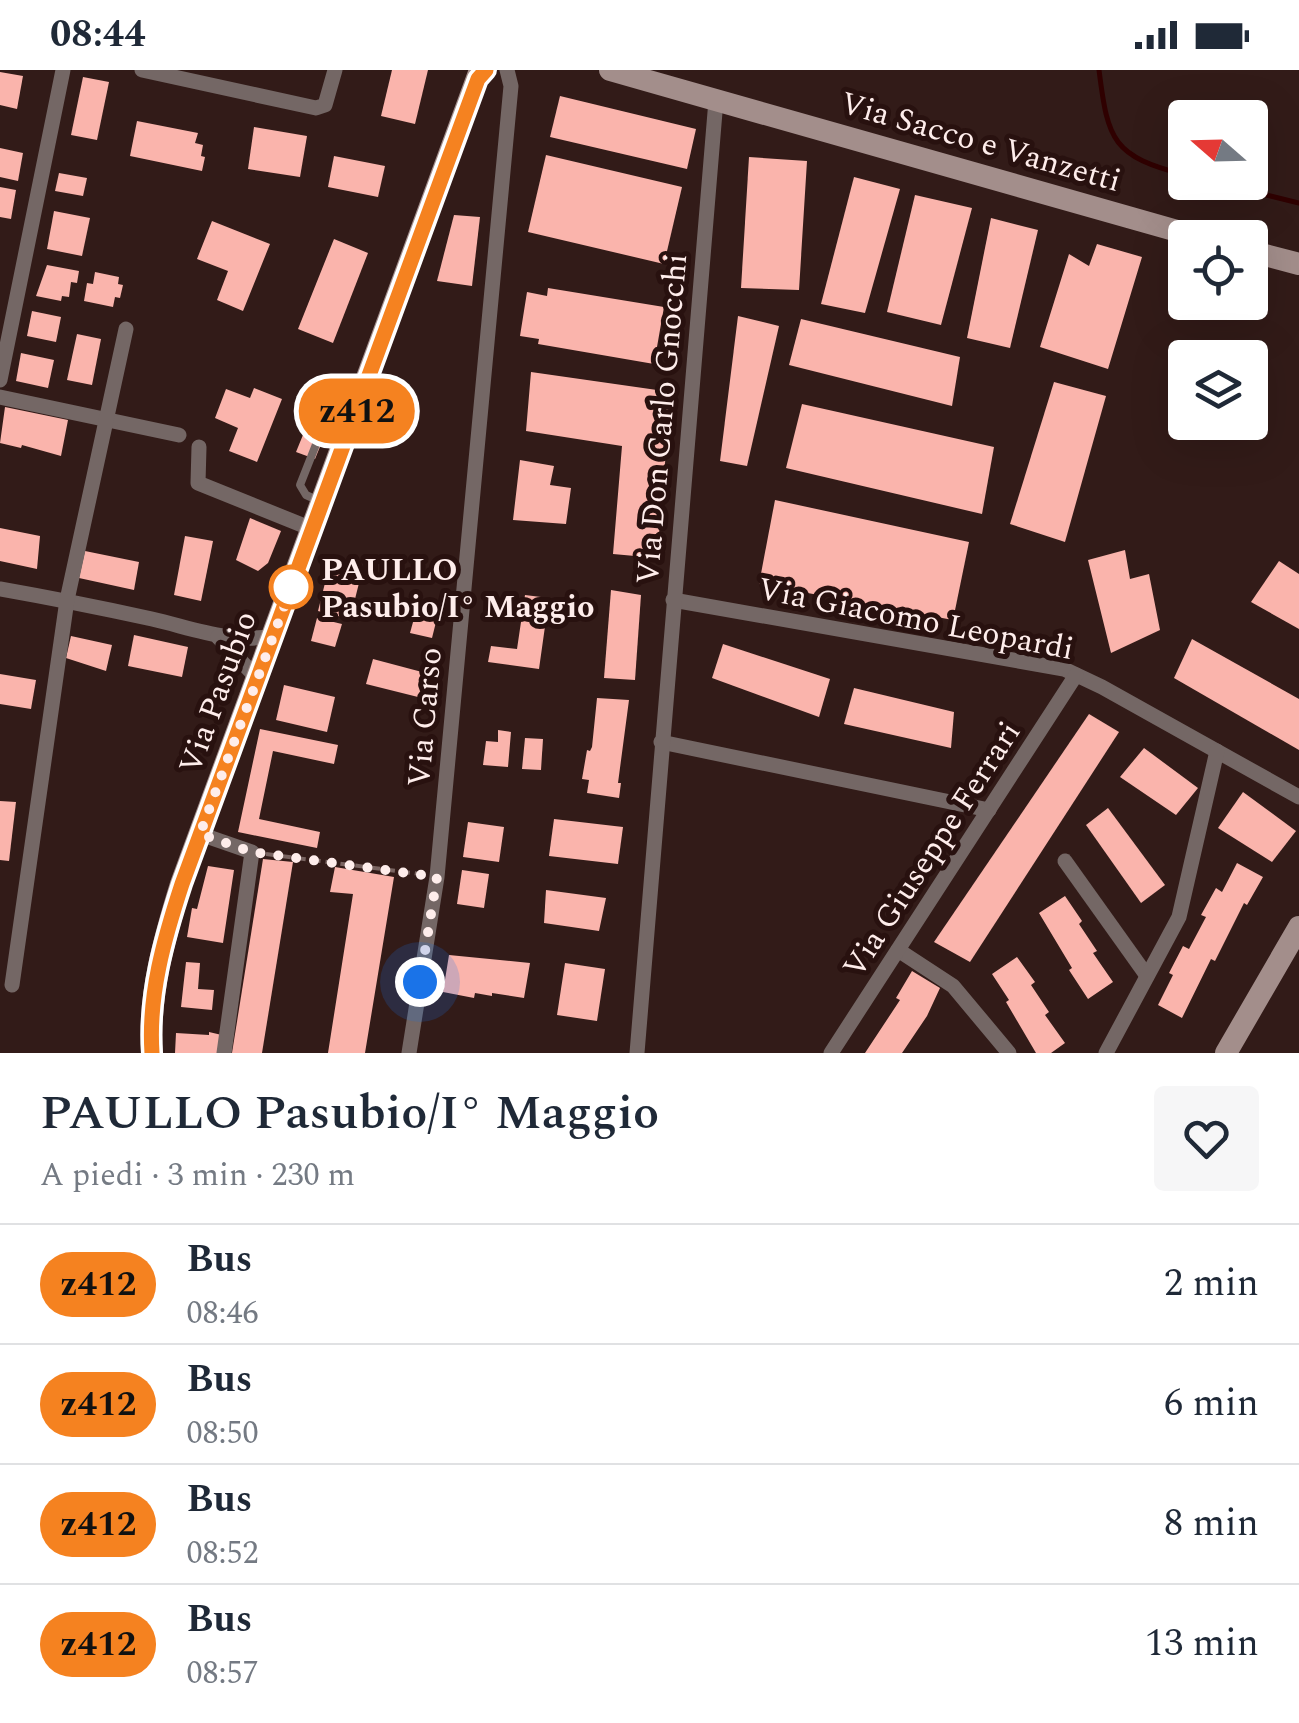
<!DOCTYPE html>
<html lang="it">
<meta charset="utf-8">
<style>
:root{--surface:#fff;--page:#f6f6f7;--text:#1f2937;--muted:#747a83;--line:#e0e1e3}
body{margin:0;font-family:Spectral,serif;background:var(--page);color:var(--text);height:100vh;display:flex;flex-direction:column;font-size:38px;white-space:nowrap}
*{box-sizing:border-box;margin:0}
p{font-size:32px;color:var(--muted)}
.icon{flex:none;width:55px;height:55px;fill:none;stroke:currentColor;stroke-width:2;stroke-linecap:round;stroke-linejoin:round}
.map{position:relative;height:983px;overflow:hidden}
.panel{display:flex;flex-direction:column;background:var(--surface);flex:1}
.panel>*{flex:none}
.badge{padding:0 20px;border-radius:32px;font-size:35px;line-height:65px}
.needle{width:65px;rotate:290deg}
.controls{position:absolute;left:1168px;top:30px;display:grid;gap:20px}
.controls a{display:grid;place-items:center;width:100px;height:100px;border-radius:10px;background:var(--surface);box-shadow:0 10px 40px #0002;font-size:50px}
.you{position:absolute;width:50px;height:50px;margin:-25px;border:8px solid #fff;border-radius:50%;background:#1a73e8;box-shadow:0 0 0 15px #1a73e833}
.map>.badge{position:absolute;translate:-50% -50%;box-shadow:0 0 0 5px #fff}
.round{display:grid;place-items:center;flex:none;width:105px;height:105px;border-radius:10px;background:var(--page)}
.head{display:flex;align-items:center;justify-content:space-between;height:170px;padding:0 40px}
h1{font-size:48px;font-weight:600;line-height:75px}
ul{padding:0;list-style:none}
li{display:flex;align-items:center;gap:30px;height:120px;padding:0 40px;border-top:2px solid var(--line)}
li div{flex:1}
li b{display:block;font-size:38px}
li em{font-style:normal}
li .badge{min-width:110px;font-weight:700;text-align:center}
.status{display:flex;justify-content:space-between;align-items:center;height:70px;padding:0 50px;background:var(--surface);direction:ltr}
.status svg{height:28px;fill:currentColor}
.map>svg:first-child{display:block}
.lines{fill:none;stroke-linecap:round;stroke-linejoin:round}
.stream{stroke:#2f0000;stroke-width:5}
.building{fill:#fab4ac}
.path{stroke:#796461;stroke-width:4;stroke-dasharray:10 5;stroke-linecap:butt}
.lane{stroke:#746765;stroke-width:8}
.street{stroke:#746765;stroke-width:15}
.secondary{stroke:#a38e8b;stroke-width:22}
.line-casing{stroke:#fff;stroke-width:22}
.line{stroke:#f58220;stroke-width:15}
.walk{stroke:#feedeb;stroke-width:10;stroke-dasharray:0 18}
.stop-dot{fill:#fff;stroke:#f58220;stroke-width:5}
.labels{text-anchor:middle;stroke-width:10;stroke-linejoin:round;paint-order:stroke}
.street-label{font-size:32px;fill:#feedeb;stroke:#28110f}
.stop-label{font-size:32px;font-weight:bold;fill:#feedeb;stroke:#28110f;text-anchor:start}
</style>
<div class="status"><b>08:44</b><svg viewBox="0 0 49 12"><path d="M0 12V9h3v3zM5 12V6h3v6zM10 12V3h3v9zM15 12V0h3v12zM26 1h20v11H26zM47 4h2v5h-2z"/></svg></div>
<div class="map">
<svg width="1299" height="983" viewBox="0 0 1299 983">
<rect width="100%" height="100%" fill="#321b18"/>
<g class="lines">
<!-- stream -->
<g class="stream">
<path d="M1099,0c9,72 14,86 86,105"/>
<path d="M1213,112l86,21"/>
</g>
</g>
<!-- building -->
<g class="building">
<path d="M392,0h36l-13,54 -34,-8z"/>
<path d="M0,2l23,4 -6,33 -17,-4z"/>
<path d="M83,7l26,5 -12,58 -26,-5z"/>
<path d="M560,26l136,33 -9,40 -137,-32z"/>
<path d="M137,51l61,12 -3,10 8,2 -2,11 4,1 -3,14 -72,-15z"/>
<path d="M254,57l53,9 -7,41 -52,-8z"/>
<path d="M0,78l23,5 -5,28 -18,-4z"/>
<path d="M546,85l136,32 -18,77 -136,-32z"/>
<path d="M334,86l51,10 -7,31 -50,-10z"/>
<path d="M749,87l58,4 -8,129 -58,-2z"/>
<path d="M59,103l28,5 -4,18 -28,-5z"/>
<path d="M854,107l46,12 -35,124 -44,-9z"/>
<path d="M0,117l16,3 -5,29 -11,-2z"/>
<path d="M915,125l57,13 -31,117 -54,-13z"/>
<path d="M54,141l36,7 -8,38 -35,-7z"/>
<path d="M454,145l26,2 -8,69 -35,-5z"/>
<path d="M991,148l47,12 -28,118 -43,-10z"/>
<path d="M212,151l58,23 -27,67 -26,-11 11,-29 -31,-12z"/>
<path d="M334,169l34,14 -35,90 -35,-14z"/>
<path d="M1097,174l45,13 -34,112 -68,-22 29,-93 20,12z"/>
<path d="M47,195l32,6 -2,12 -6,-1 -2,15 -7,-1 -1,5 -25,-5z"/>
<path d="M95,202l24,5 -1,7 5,1 -3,13 -5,-1 -2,10 -29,-6 3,-18 6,1z"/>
<path d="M548,218l116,19 -10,57 -116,-20 1,-5 -19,-3 7,-44 20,4z"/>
<path d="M32,241l29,6 -5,25 -29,-6z"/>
<path d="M738,246l41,10 -32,140 -27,-5z"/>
<path d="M801,249l159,38 -8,49 -163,-41z"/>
<path d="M77,264l24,5 -9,46 -25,-5z"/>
<path d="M21,283l33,7 -6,28 -32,-7z"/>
<path d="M531,302l140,20 -14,166 -44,-4 9,-108 -96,-15z"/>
<path d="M1054,312l52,14 -41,146 -55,-18z"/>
<path d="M254,318l28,11 -25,63 -28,-11 9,-23 -23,-10 11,-29 24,9z"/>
<path d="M802,334l192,43 -12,67 -196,-46z"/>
<path d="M5,337l63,13 -7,36 -39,-11 -1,3 -21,-5z"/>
<path d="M305,360l19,7 -9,22 -19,-7z"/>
<path d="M520,390l34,6 -4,19 21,3 -5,36 -53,-4z"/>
<path d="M775,430l194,42 -16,78 -194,-36z"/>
<path d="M250,448l31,13 -13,32 -10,8 -22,-11z"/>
<path d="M0,458l40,8 -3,33 -37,-8z"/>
<path d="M185,466l28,5 -12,60 -27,-6z"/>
<path d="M1125,480l5,29 19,-5 11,56 -49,23 -23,-93z"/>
<path d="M85,481l54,11 -5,28 -55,-12z"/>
<path d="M1279,491l20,13v55l-48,-27z"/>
<path d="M328,501l32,8 -10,40 -32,-8z"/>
<path d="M611,520l30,5 -6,85 -31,-2z"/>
<path d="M525,525l24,3 -10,71 -51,-7 3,-16 26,3z"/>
<path d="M418,534l21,6 -7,28 -22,-5z"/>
<path d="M317,548l25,6 -7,23 -24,-6z"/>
<path d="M134,565l54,12 -6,30 -54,-11z"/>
<path d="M71,566l41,9 -6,26 -40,-13z"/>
<path d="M1192,569l107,60v51l-125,-72z"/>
<path d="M723,574l107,35 -11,38 -107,-39z"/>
<path d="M373,589l64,17 -3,25 -68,-17z"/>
<path d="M0,604l36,6 -5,29 -31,-5z"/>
<path d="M284,615l51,12 -8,35 -51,-12z"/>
<path d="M854,618l100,24 -3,36 -107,-24z"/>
<path d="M597,628l32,2 -11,83h3l-2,15 -32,-5 2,-13 -7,-1 5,-29 3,1 2,-4z"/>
<path d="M1089,644l30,18 -149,230 -36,-20z"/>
<path d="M260,659l78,16 -4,19 -61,-13 -14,68 61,13 -3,16 -79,-16z"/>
<path d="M498,660l13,2 -3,35 -25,-2 3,-24 12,1z"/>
<path d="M525,668l18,1 -2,31 -19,-1z"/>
<path d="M1144,678l54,40 -22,27 -56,-38z"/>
<path d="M1243,722l53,39 -24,31 -54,-34z"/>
<path d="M0,731l16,1 -7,59 -9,-1z"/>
<path d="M1108,738l57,77 -24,18 -55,-78z"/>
<path d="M554,749l69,8 -5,37 -69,-8z"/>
<path d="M468,752l36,5 -5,35 -36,-5z"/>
<path d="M263,789l30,3 -31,191h-30z"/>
<path d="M1237,793l26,14 -16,28 -3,-2 -29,58 -4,-2 -29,59 -24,-13 15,-30 -4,-2 14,-27 6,3 17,-32 -5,-2 15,-27 6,4z"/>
<path d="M208,796l26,4 -11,73 -36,-6 5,-29 5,1z"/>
<path d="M335,797l59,10 -29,176h-37l25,-159 -23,-2z"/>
<path d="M462,800l27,4 -5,34 -27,-4z"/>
<path d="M546,820l60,8 -7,33 -55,-8z"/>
<path d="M1065,826l17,25 -3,3 18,27 -4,2 20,29 -25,17 -19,-29 3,-2 -33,-55z"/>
<path d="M449,885l81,8 -6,35 -32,-5v3l-17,-3 -1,5 -31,-6z"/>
<path d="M1017,887l18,25 -4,3 18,27 -4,3 20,28 -14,10h-15l-30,-51 3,-2 -17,-26z"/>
<path d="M186,892l14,1 -2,26 16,1 -2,20 -31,-3z"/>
<path d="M565,893l40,6 -8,52 -40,-6z"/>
<path d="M912,901l28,17 -13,28 -25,37h-37l35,-53 -4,-2z"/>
<path d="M209,962l17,4 -4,17h-47l1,-20 33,2z"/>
</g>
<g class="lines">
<!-- path -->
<g class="path">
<path d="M1218,158l19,6"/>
<path d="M266,784l154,20"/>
</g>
<!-- lane -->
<path class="lane" d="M317,430l-11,-5 -6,-10 30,-76 11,-11 14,5"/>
<!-- street -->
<g class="street">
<path d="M142,0l174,38 9,-3 10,-35"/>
<path d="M0,310l63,-310"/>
<path d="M0,327l179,38"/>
<path d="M199,377l-1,36 114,46"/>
<path d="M0,519c51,9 101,19 152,30 40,9 79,25 120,17"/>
<path d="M673,530l391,69 38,18 197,110"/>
<path d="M218,567l39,41"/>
<path d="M661,672l328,68"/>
<path d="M200,764l52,18 -28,201"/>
<path d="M1065,791l82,115"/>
<path d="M898,880l55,36 56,67"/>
<path d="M12,915l55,-385 59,-271"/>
<path d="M409,983l28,-176 74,-791 -4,-16"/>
<path d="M637,983l79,-953"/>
<path d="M831,983l245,-378"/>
<path d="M1106,983l73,-136 38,-166"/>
</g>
<!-- secondary -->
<g class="secondary">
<path d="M610,0l592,168"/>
<path d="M1250,181l49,13"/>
<path d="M152,983c-4,-58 12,-114 29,-169l299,-814"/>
<path d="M1226,983l73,-126"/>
</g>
</g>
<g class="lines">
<!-- line casing -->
<g class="line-casing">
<path id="line" d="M152,983c-4,-58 12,-114 30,-169l296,-805 8,-9"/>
</g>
<!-- line -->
<use href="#line" class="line"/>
<!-- walk -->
<path class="walk" d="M291,517l3,-7 -94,254 52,18 185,25 -17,105"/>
</g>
<!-- markers -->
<circle class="stop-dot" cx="291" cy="517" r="20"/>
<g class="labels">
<!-- street labels -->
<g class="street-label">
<text transform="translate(981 71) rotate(16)" y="11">Via Sacco e Vanzetti</text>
<text transform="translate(661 349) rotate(-85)" y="11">Via Don Carlo Gnocchi</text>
<text transform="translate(916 548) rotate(11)" y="11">Via Giacomo Leopardi</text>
<text transform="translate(217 622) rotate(-70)" y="11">Via Pasubio</text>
<text transform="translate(424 647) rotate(-85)" y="11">Via Carso</text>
<text transform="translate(931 779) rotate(-57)" y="11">Via Giuseppe Ferrari</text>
</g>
<!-- stop labels -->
<g class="stop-label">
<text x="321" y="510">PAULLO<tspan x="321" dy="37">Pasubio/I° Maggio</tspan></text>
</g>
</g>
</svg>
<div class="controls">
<a><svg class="needle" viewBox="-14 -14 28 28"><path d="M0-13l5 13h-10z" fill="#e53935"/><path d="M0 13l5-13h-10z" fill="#747a83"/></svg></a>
<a><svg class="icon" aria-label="locate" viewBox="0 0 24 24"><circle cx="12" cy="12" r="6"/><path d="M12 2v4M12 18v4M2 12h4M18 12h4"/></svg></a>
<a><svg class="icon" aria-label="layers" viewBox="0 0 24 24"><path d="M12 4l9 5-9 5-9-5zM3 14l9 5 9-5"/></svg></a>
</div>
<div class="you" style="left:420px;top:912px"></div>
<b class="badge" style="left:357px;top:341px;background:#f58220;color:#111">z412</b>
</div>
<section class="panel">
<div class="head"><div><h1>PAULLO Pasubio/I° Maggio</h1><p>A piedi · 3 min · 230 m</p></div><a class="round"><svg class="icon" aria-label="heart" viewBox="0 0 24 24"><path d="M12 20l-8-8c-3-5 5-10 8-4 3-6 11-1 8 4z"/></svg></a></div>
<ul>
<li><span class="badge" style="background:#f58220;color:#111">z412</span><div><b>Bus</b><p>08:46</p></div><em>2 min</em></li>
<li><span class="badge" style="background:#f58220;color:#111">z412</span><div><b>Bus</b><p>08:50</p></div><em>6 min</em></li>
<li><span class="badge" style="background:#f58220;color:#111">z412</span><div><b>Bus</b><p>08:52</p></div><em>8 min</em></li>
<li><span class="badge" style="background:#f58220;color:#111">z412</span><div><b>Bus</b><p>08:57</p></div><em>13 min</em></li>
</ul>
</section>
